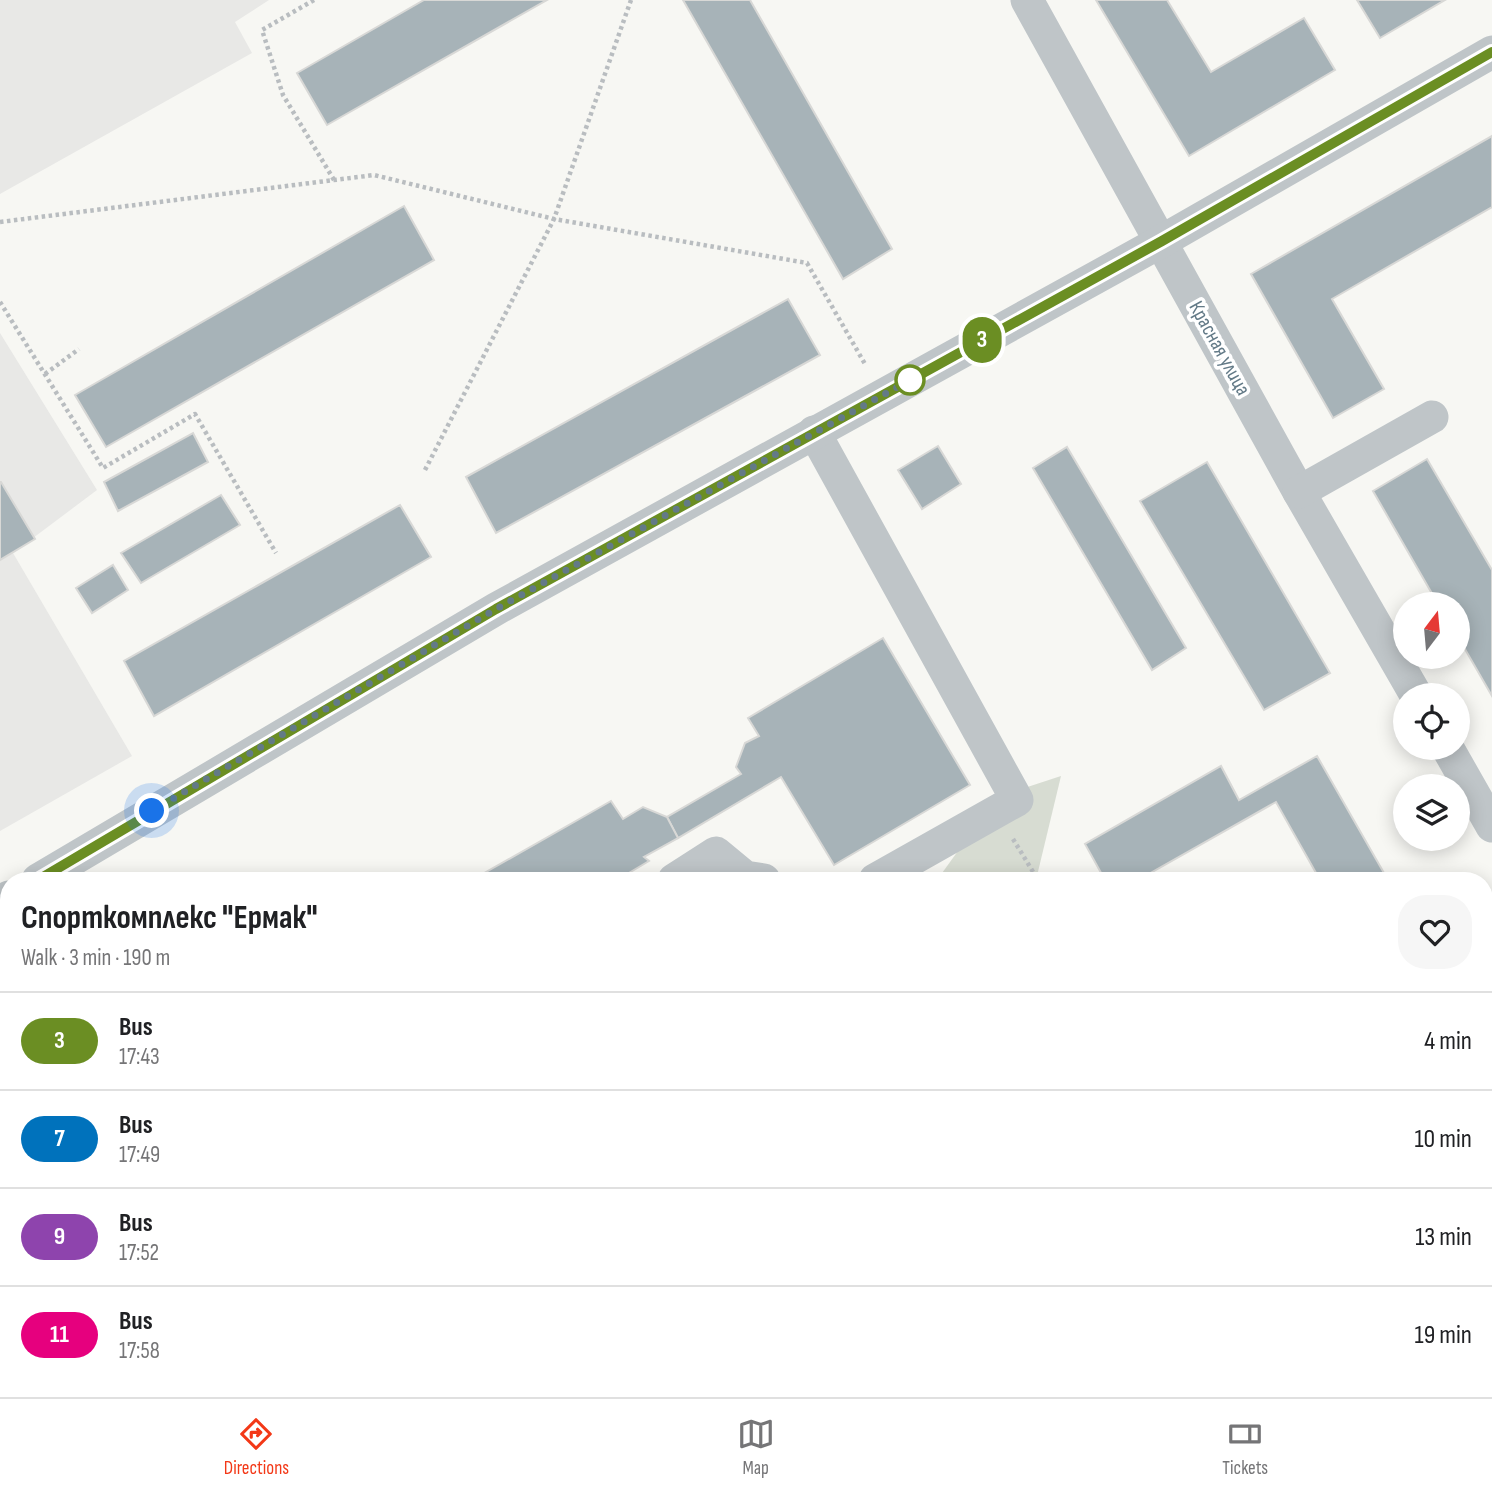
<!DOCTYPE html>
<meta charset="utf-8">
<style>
:root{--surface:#fff;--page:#f6f6f6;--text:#202124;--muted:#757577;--line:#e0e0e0;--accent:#f33817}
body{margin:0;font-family:"Sofia Sans Condensed",sans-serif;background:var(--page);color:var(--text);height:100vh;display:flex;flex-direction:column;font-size:26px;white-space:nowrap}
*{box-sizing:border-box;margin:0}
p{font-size:23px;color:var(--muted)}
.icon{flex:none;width:38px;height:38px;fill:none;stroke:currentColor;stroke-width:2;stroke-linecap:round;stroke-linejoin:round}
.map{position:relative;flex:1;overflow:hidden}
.drawer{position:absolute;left:0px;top:872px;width:1493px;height:527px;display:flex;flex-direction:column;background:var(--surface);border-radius:28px 28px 0 0;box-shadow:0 4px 18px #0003}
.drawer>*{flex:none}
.badge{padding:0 14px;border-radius:23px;font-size:24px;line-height:46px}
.needle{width:46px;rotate:16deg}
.fabs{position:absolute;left:1393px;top:592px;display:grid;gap:14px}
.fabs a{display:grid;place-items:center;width:77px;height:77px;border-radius:50%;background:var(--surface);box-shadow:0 4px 18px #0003;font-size:35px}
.you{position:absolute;width:35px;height:35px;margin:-18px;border:5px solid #fff;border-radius:50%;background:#1a73e8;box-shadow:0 0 0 10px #1a73e833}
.map>.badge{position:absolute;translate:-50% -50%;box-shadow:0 0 0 4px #fff}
.round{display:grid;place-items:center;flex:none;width:74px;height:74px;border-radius:28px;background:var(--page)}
.head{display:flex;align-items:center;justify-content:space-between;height:119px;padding:0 21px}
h1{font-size:33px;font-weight:700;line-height:52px}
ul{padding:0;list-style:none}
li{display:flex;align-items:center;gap:21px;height:98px;padding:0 21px;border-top:2px solid var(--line)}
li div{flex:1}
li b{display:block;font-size:26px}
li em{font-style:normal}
li .badge{min-width:77px;font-weight:700;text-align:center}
.tab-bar{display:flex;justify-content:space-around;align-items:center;height:98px;border-top:2px solid var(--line);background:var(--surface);font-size:19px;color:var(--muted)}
.tab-bar a{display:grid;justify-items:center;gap:4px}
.tab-bar .on{color:var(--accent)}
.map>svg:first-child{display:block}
.built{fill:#e8e8e6}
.green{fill:#d7dcd2}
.building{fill:#a7b3b8;stroke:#d8d8d6;stroke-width:2}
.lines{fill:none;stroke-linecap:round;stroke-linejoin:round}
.path{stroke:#b9bdc0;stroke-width:4.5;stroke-dasharray:3.5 3.5;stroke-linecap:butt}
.minor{stroke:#bfc5c8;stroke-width:33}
.line-casing{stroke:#fff;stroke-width:16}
.line{stroke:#6b8e23;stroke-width:10}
.walk{stroke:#637a87;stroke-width:7;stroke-dasharray:0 12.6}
.stop-dot{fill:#fff;stroke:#6b8e23;stroke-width:3.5}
.labels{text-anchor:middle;stroke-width:7;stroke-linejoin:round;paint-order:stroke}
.street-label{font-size:21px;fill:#637a87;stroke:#fff}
</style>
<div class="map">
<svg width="1492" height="1397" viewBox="0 0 1492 1397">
<rect width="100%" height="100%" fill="#f7f7f3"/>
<!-- built -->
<g class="built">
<path d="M0,0h269l-34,22 17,31 -252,141z"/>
<path d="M0,333l97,157 -84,63 119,203 -132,75z"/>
</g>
<!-- green -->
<g class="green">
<path d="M1061,776l-25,104h-99l60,-83z"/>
<path d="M662,1390h67v7h-75z"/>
</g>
<!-- building -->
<g class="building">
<path d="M424,0h123l-220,125 -30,-52z"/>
<path d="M683,0h67l142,249 -49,30z"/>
<path d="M1096,0h71l44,72 93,-54 31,52 -146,86z"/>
<path d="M1357,0h88l-65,38z"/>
<path d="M1492,136v71l-160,92 52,90 -51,29 -82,-144z"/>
<path d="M404,206l30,54 -328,187 -31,-52z"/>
<path d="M788,299l32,56 -324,178 -30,-56z"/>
<path d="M193,433l15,29 -90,49 -14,-29z"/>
<path d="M938,446l23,38 -39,25 -24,-39z"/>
<path d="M1067,447l119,201 -34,22 -119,-202z"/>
<path d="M1427,459l65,111v126l-34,-59v-33h-20l-65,-113z"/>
<path d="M1207,462l123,211 -66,37 -124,-209z"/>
<path d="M1,482l34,57 -35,21v-78z"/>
<path d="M221,495l19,30 -99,58 -20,-30z"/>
<path d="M400,505l31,52 -277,159 -30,-55z"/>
<path d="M113,565l15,25 -36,23 -16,-25z"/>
<path d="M883,638l87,147 -136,80 -53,-88 -103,61 -11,-21 74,-43 -5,-7 9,-24 14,-7 -11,-18z"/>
<path d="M1317,756l71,124h-68l-44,-78 -138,78h-33l-20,-36 136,-78 18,34z"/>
<path d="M611,801l12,18 20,-12 24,10 11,21 -34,19 5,4 -32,19h-145z"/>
<path d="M4,976l5,8v131l-9,-15v-122z"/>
<path d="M1489,1062l3,5v122l-8,-15v-109z"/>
<path d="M1492,1300v66l-8,4v-66z"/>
<path d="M129,1390h26l4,7h-44z"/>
<path d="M150,1390h80l4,7h-79z"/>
<path d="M1380,1390h31l1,1 -10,6h-18z"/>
</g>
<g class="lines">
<!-- path -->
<g class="path">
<path d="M314,0l-52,30 21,65 51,85"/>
<path d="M0,222l374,-47 180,44 253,44 58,101"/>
<path d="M0,302l103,166 92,-54 81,139"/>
<path d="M45,374l34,-25"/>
<path d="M425,470l129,-251 77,-219"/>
<path d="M1013,839l25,41"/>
<path d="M1162,1390l4,7"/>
<path d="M1298,1397l4,-7"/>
</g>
<!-- minor -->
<g class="minor">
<path d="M1027,0l272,492 117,203"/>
<path d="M814,432l203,368 -142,80"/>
<path d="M1299,492l133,-75"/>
<path d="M1447,747l45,79"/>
<path d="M38,880l458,-271 666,-368 330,-189"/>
<path d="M674,880l42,-27 29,24 19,3"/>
<path d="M0,902l9,-5"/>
<path d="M300,1390l5,7"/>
</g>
</g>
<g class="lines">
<!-- line casing -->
<g class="line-casing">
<path id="line" d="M38,880l458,-271 666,-368 330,-189"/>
</g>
<!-- line -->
<use href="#line" class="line"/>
<!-- walk -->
<path class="walk" d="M152,811l344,-202 414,-229"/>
</g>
<!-- markers -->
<circle class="stop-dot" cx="910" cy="380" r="14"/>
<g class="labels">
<!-- street labels -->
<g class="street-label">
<text transform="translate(1220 348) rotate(61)" y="7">Красная улица</text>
</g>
</g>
</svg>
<div class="fabs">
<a><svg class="needle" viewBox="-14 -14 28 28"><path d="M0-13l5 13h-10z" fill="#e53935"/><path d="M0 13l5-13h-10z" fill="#757577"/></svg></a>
<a><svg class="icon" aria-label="locate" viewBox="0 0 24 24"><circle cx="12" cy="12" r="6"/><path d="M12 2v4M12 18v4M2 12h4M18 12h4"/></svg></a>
<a><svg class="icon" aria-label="layers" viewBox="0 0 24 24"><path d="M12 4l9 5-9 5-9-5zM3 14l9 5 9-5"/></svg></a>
</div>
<div class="you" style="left:152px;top:811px"></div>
<b class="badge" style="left:982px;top:340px;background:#6b8e23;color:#fff">3</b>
<section class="drawer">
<div class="head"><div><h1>Спорткомплекс &quot;Ермак&quot;</h1><p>Walk · 3 min · 190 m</p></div><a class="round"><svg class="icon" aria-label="heart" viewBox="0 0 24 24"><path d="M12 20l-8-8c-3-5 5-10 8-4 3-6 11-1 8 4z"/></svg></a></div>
<ul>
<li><span class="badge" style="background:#6b8e23;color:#fff">3</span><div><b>Bus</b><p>17:43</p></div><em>4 min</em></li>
<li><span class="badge" style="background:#0072bc;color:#fff">7</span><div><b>Bus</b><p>17:49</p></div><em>10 min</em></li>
<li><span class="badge" style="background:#8e44ad;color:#fff">9</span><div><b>Bus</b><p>17:52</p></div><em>13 min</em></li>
<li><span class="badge" style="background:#e6007e;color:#fff">11</span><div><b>Bus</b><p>17:58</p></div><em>19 min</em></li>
</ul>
</section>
</div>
<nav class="tab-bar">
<a class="on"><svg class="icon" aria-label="directions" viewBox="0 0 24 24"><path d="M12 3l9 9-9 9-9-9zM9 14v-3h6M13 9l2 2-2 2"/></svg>Directions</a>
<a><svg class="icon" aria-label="map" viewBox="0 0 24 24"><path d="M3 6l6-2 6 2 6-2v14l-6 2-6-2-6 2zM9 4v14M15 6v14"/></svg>Map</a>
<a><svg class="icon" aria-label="tickets" viewBox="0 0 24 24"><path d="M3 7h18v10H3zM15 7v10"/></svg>Tickets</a>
</nav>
